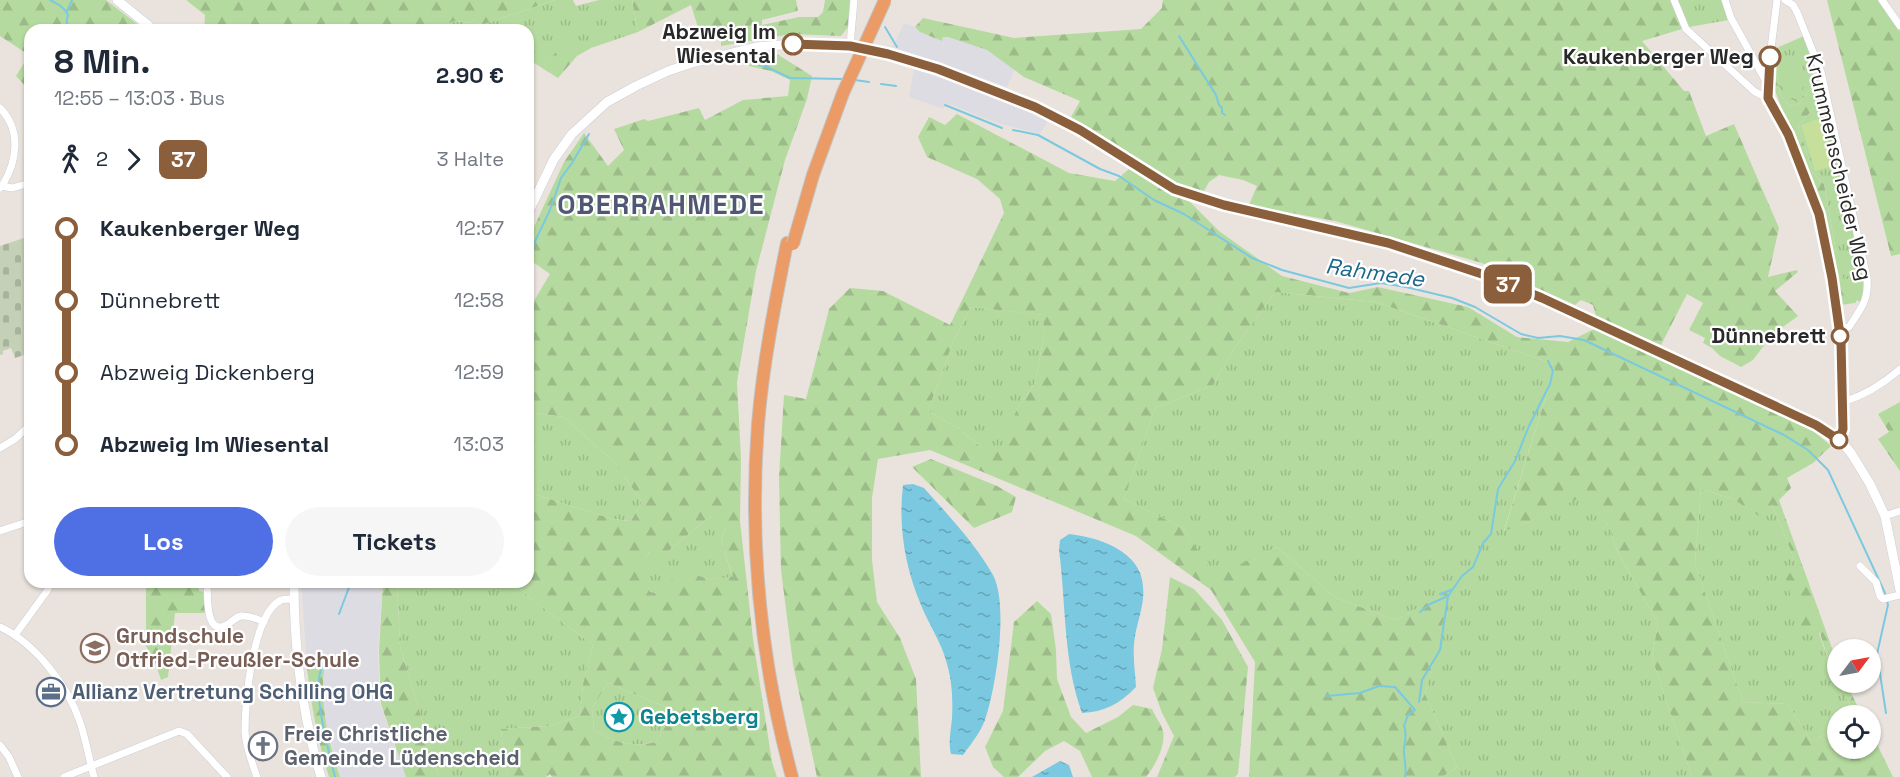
<!DOCTYPE html>
<html lang="de">
<meta charset="utf-8">
<style>
:root{--surface:#fff;--page:#f6f6f7;--text:#1f2937;--muted:#747a83;--accent:#4f70e4}
body{margin:0;font-family:"Space Grotesk",sans-serif;background:var(--page);color:var(--text);height:100vh;display:flex;flex-direction:column;font-size:22px;white-space:nowrap}
*{box-sizing:border-box;margin:0}
p{font-size:20px;color:var(--muted)}
.icon{flex:none;width:33px;height:33px;fill:none;stroke:currentColor;stroke-width:2;stroke-linecap:round;stroke-linejoin:round}
.map{position:relative;flex:1;overflow:hidden}
.drawer{position:absolute;left:24px;top:24px;width:510px;height:564px;display:flex;flex-direction:column;background:var(--surface);border-radius:18px;box-shadow:0 2px 4px #0004}
.drawer>*{flex:none}
.badge{padding:0 12px;border-radius:9px;font-size:21px;line-height:39px}
.needle{width:39px;rotate:58deg}
.controls{position:absolute;left:1827px;top:639px;display:grid;gap:12px}
.controls a{display:grid;place-items:center;width:54px;height:54px;border-radius:50%;background:var(--surface);box-shadow:0 2px 4px #0004;font-size:30px}
.map>.badge{position:absolute;translate:-50% -50%;box-shadow:0 0 0 3px #fff}
.legs{display:flex;align-items:center;gap:9px;height:66px;padding:0 30px;font-size:20px}
.legs p{margin-inline-start:auto}
.head{display:flex;align-items:center;justify-content:space-between;height:102px;padding:0 30px}
h1{font-size:33px;font-weight:600;line-height:45px}
.cta{display:flex;gap:12px;margin-top:auto;padding:12px 30px}
.cta a{flex:1;height:69px;border-radius:36px;background:var(--accent);color:#fff;font-size:24px;font-weight:600;line-height:69px;text-align:center}
.cta a+a{background:var(--page);color:var(--text)}
ul{padding:0 30px;list-style:none}
li{display:flex;align-items:center;gap:21px;height:72px;font-size:22px}
li i{display:grid;place-items:center;width:9px;height:100%;margin:0 8px;background:currentColor}
li i::after{content:'';width:15px;height:15px;margin:-8px;border:4px solid;border-radius:50%;background:var(--surface)}
li p{margin-inline-start:auto}
li:first-child i{background:linear-gradient(#0000 50%,currentColor 0)}
li:last-child i{background:linear-gradient(currentColor 50%,#0000 0)}
.map>svg:first-child{display:block}
.industrial{fill:#dedce3}
.grass{fill:url(#grass-tufts)}
.forest{fill:url(#forest-firs);fill-rule:evenodd}
.cemetery{fill:url(#cemetery-stones)}
.park{fill:url(#park-crowns)}
.pitch{fill:#c6e09c}
.water{fill:url(#water-ripples)}
.lines{fill:none;stroke-linecap:round;stroke-linejoin:round}
.stream{stroke:#7bc9e0;stroke-width:2}
.street-casing{stroke:#cbced9;stroke-width:8}
.secondary-casing{stroke:#cbced9;stroke-width:10}
.highway-casing{stroke:#c3c3c3;stroke-width:14}
.street{stroke:#fff;stroke-width:7}
.secondary{stroke:#fff;stroke-width:9}
.highway{stroke:#eb9b66;stroke-width:12}
.highway-bridge-casing{stroke:#c3c3c3;stroke-width:14;stroke-linecap:butt}
.highway-bridge{stroke:#eb9b66;stroke-width:12}
.line-1-casing{stroke:#fff;stroke-width:14}
.line-1{stroke:#8b5e3c;stroke-width:9}
.stop-1-dot{fill:#fff;stroke:#8b5e3c;stroke-width:3}
.labels{text-anchor:middle;stroke-width:4.5;stroke-linejoin:round;paint-order:stroke}
.stop-label{font-size:21px;font-weight:bold;fill:#292929;stroke:#fff;text-anchor:end}
.street-label{font-size:21px;fill:#292929;stroke:#fff}
.education-label{font-size:21px;font-weight:bold;fill:#785e54;stroke:#fff;text-anchor:start}
.service-label{font-size:21px;font-weight:bold;fill:#4e5e75;stroke:#fff;text-anchor:start}
.culture-label{font-size:21px;font-weight:bold;fill:#0d838f;stroke:#fff;text-anchor:start}
.worship-label{font-size:21px;font-weight:bold;fill:#5b616d;stroke:#fff;text-anchor:start}
.water-label{font-size:22px;font-style:italic;fill:#1d6889;stroke:#fff}
.district-label{font-size:27px;font-weight:bold;letter-spacing:1.5px;fill:#4f5774;stroke:#fff}
</style>
<div class="map">
<svg width="1900" height="777" viewBox="0 0 1900 777">
<defs>
<pattern id="grass-tufts" width="24" height="20" patternUnits="userSpaceOnUse" patternTransform="scale(1.5)"><rect width="24" height="20" fill="#b5da9f"/><path d="M3 7l-1-3M5 7V3M7 7l1-3M15 17l-1-3M17 17v-4M19 17l1-3" fill="none" stroke="#9cbb89"/></pattern>
<pattern id="forest-firs" width="22" height="20" patternUnits="userSpaceOnUse" patternTransform="scale(1.5)"><rect width="22" height="20" fill="#b5da9f"/><path d="M5 1l3.5 6h-7zM16 11l3.5 6h-7z" fill="#9cbb89"/></pattern>
<pattern id="cemetery-stones" width="16" height="16" patternUnits="userSpaceOnUse" patternTransform="scale(1.5)"><rect width="16" height="16" fill="#c4d1b6"/><path d="M2 7V4a2 2 0 0 1 4 0v3zM10 15v-3a2 2 0 0 1 4 0v3z" fill="#a8b39c"/></pattern>
<pattern id="park-crowns" width="20" height="18" patternUnits="userSpaceOnUse" patternTransform="scale(1.5)"><rect width="20" height="18" fill="#b5da9f"/><path d="M2 6a3 3 0 1 1 6 0M12 15a3 3 0 1 1 6 0" fill="none" stroke="#9cbb89"/></pattern>
<pattern id="water-ripples" width="26" height="14" patternUnits="userSpaceOnUse" patternTransform="scale(1.5)"><rect width="26" height="14" fill="#7bc9e0"/><path d="M2 4q2-2 4 0t4 0M15 11q2-2 4 0t4 0" fill="none" stroke="#65a3b6"/></pattern>
</defs>
<rect width="100%" height="100%" fill="#eae3dd"/>
<!-- industrial -->
<g class="industrial">
<path d="M904,23l11,4 5,5 22,9 1,-4h5l39,13 28,19 -8,18 -114,-40z"/>
<path d="M914,68l100,37 34,16 -8,13 -43,-11 -51,-20 -2,6 -35,-12z"/>
<path d="M301,582h82l-5,69 2,53 26,73h-66l-13,-49 -3,-21v-37l-17,-2z"/>
</g>
<!-- grass -->
<g class="grass">
<path d="M555,0h18l3,6 23,-6h33l6,32 -47,16 -14,8 -14,-11 -21,23 -14,-9v-29h-90l16,-9 30,3z"/>
<path d="M1677,0h45l7,20 -40,7z"/>
<path d="M1804,36l9,22 -6,2 9,23 -18,21 -8,2c-19,-17 -11,-38 -9,-60z"/>
<path d="M1823,98l40,179 -19,3 -8,-6 -4,-21 4,-1 -12,-68 -10,-10 -16,-48z"/>
<path d="M1275,292l101,10 180,63 -52,165 24,-8 58,-28 23,33 9,26 40,70 -6,35 40,119h-250l15,-10 -32,-73 25,-103 -54,29 -60,-22 -59,-51 -62,30 -32,-49 -59,-29 31,-91 58,-23 21,-36z"/>
<path d="M971,307l74,8 -2,26 -8,42 -18,26 -16,40h-18l-24,-20 -31,-18 25,-69z"/>
<path d="M528,412l36,5 51,46 27,39 -11,19 -19,-2 -84,-27z"/>
<path d="M1701,489l32,10 26,16 13,-10 24,58 35,106 24,46 -17,1 -1,13 -26,12 -23,-37 -45,-2 -48,-138z"/>
<path d="M711,516l15,10 -5,15 12,37 -25,1 -14,-5 -36,19 -8,-1 -11,-24 12,-18 16,2z"/>
<path d="M397,582h117l16,16 63,47 -10,39 -3,32 -31,10 -48,3 6,48h-68l-39,-131z"/>
<path d="M608,683l60,25 3,9 -15,25c-23,6 -42,0 -62,-12l-2,-22z"/>
</g>
<!-- forest -->
<g class="forest">
<path d="M0,0h106l35,27 -2,3h-109v61l-14,-15 13,-21 -29,-19z"/>
<path d="M186,0h369l-71,24 -30,-3 -17,9h-233l1,-15z"/>
<path d="M632,0h164l2,11 -36,9v5l37,-8h19l5,-5 2,-12h25l-2,27 -7,9 -50,-2 -70,12v-8l-20,-1 -10,-32 -53,27z"/>
<path d="M1163,0h508l11,29 -40,12 42,50h5l17,45 28,-12 45,104 -11,49 29,-7 1,2 -23,19 23,25 -26,19 -19,25 -12,7 -21,-11 -8,-8 -9,-5 2,-5 -16,-8 14,-27 -16,-9 -26,51 -65,-29 -3,-11 -12,-5 -6,5 -93,-42 -147,-42 -86,-16 8,-19 -14,-6 -24,-5 -10,7 -6,11c-32,-8 -57,-28 -83,-46 -16,-11 -33,-20 -49,-30l9,-16 -56,-24 -37,-27 -39,-13h-5l-1,4 -22,-9 -5,-5 8,-9 91,20 127,-9 21,-21z"/>
<path d="M1827,0h51l22,31v223l-9,2z"/>
<path d="M563,44l14,12 -19,22 -16,-10z"/>
<path d="M1781,46c-2,22 -10,43 9,60l8,-2 18,-21 4,-1 3,16 -25,28 16,48 10,10 12,68 -4,2 4,20 6,-1 2,7 19,-3 1,13 -3,13 -4,-3 -2,3 -14,2 -4,-24 -13,-42 -5,-37 -46,-116 2,-37z"/>
<path d="M777,54l35,22 -5,23 -22,61 -29,111 -19,111 4,76 -1,63 13,118 19,123 5,15h-225l-2,-3 -4,3h-39l-6,-48 48,-3 31,-10 3,-32 10,-39 -63,-47 -16,-16h14v-90l84,27 19,2 11,-19 -27,-39 -51,-46 -36,-5v-66l6,-16 -6,-4v-15l22,-37 -20,-14 -2,2v-22l36,-78 20,-29 24,33 16,-16 -10,-21 30,-10 4,2 51,-13 6,12 38,-20 45,-4 2,-16 -19,-9 -22,-5 -1,-9zM711,516l15,11 -5,14 12,36 -25,2 -14,-5h-16l-20,19 -8,-1 -10,-24 10,-17 17,1zM608,683l60,25 3,9 -15,25c-23,6 -42,0 -62,-12l-2,-22z"/>
<path d="M957,114l112,59 46,8 14,-12 29,18 32,15 29,29 63,45 67,17 29,-6 90,20 49,30 51,5 26,-13 111,50 110,53 16,14 -18,17 -26,15 4,10 -12,12 58,162v19l-6,-12 -11,-36 -21,-7 -13,-47 10,-16 -24,-58 -13,11 -26,-17 -32,-10 -6,75 48,138 45,2 23,37 26,-12 1,19h32l1,-16 22,45h-201l-40,-119 6,-35 -40,-70 -9,-26 -23,-32 -58,27 -24,9 52,-166 -180,-63 -101,-10 -41,57 -21,36 -58,23 -31,91 59,29 32,48 62,-29 59,51 60,22 55,-30 -26,104 32,73 -15,10h-193l6,-115 -44,-72 -75,-54 -206,-86 -52,9 -6,39v62l5,42 23,36 16,41 5,98h-104l-24,-113 -12,-94 -2,-93 5,-82 22,4 23,-90 21,-21 33,3 67,34 54,-112 -4,-14 -23,-20 -50,-22 -9,-20 11,-20 16,8zM971,307l73,8 -1,26 -8,42 -18,26 -17,40h-17l-24,-20 -31,-18 25,-69z"/>
<path d="M1900,402v69l-22,-32 11,-7 -11,-18z"/>
<path d="M931,459l66,27 19,11 -4,15 -38,16 -62,-61z"/>
<path d="M1170,577l24,12 28,31 26,47 -10,107 -3,3h-78l17,-41 -12,-23 -9,-25 9,-39z"/>
<path d="M146,582h58l1,4h-6v5l6,1 1,21h-31l-7,64 -7,3 -6,-18 -9,-16z"/>
<path d="M383,582h14l3,64 39,131h-33l-25,-73 -2,-53z"/>
<path d="M1037,601l14,13 5,36 1,29 14,38 15,16 32,-16 15,-12 19,4c3,7 9,15 11,22 3,15 -8,35 -17,46h-54l-12,-26 -16,-10 -19,10 -27,26h-14l-11,-10 -8,-20 18,-36 11,-89z"/>
<path d="M307,668l17,2c-4,36 5,73 16,107h-11c-11,-35 -18,-72 -22,-109z"/>
<path d="M1838,683h8l16,32h-7z"/>
</g>
<!-- cemetery -->
<path class="cemetery" d="M30,236v117l-15,5 -4,-10 -8,3v3l-3,1v-109z"/>
<!-- park -->
<path class="park" d="M1785,79l18,2 1,6 -7,15 -14,-7 -5,-11z"/>
<!-- pitch -->
<path class="pitch" d="M1821,118l15,47 -21,6 -14,-46z"/>
<!-- water -->
<g class="water">
<path d="M913,484l11,4c24,27 51,55 69,87 16,30 3,113 -8,145 -5,13 -14,24 -22,35l-12,-1c-3,-13 0,-23 1,-36 1,-18 0,-37 -5,-54 -5,-21 -18,-39 -26,-59 -16,-38 -23,-79 -18,-120z"/>
<path d="M1069,534c29,3 72,17 74,52 2,17 -5,33 -8,50 -3,16 0,35 1,51 -16,17 -32,25 -54,26 -19,-51 -16,-110 -23,-163l1,-10z"/>
<path d="M1060,761l9,4 4,12h-41z"/>
</g>
<g class="lines">
<!-- stream -->
<g class="stream">
<path d="M50,0c8,4 14,7 18,15 -2,6 -2,10 3,15"/>
<path d="M67,11l5,-11"/>
<path d="M885,27l12,20"/>
<path d="M1179,36l37,59 3,10 3,3v5l3,2"/>
<path d="M748,62l19,5 23,11 53,1"/>
<path d="M855,80l14,2"/>
<path d="M881,84l15,2"/>
<path d="M945,105l57,23"/>
<path d="M1013,130l25,5 62,34 19,7 35,24 30,14 68,44 30,12 67,18 32,-5 25,4 46,11 23,9 46,27 17,4 22,-2 24,4 200,95 24,15 20,20 57,123 3,12 -11,49 9,59"/>
<path d="M528,256l22,-46 11,-32 11,-15 17,-29"/>
<path d="M1440,594l11,-4"/>
<path d="M1420,612l10,-8 18,-8"/>
<path d="M339,614l12,-32"/>
<path d="M322,667c-11,23 7,84 13,110"/>
<path d="M1326,696l34,-3 19,-7 16,1 20,23 -7,5 -4,11c4,9 0,15 0,25 0,9 3,17 1,26"/>
<path d="M1419,702l3,-22 18,-30 8,-54 14,-20 11,-9 10,-24 8,-9 7,-45 17,-28 14,-35 21,-42 3,-13 -5,-10"/>
</g>
<!-- street casing -->
<g class="street-casing">
<g id="street">
<path d="M1674,0l12,29 69,63 13,6"/>
<path d="M1725,0l6,18 37,67"/>
<path d="M1777,0l-7,57 -2,41 20,36 31,80 21,115 3,100 -4,10"/>
<path d="M1785,0l8,5 4,7 24,60 46,206c2,23 -6,30 -18,49l-9,2"/>
<path d="M1882,0l18,26"/>
<path d="M850,46l4,-46"/>
<path d="M0,108c22,22 17,54 2,78"/>
<path d="M0,188l2,-2 10,2 18,-5"/>
<path d="M1843,402c22,-7 40,-18 57,-33"/>
<path d="M0,448l15,-9 15,-14"/>
<path d="M1885,516l15,-5"/>
<path d="M0,531l30,-10"/>
<path d="M1860,566l16,16 4,14 3,3 17,-4"/>
<path d="M207,582c1,11 -2,47 14,45 8,-1 12,-9 20,-11 9,-1 16,3 23,6"/>
<path d="M0,627c35,16 68,59 80,95 6,18 9,37 14,55"/>
<path d="M15,635l32,-44 4,-9"/>
<path d="M0,745l9,12 9,20"/>
<path d="M64,777l115,-46 8,3 40,43"/>
<path d="M257,777c-5,-14 -11,-30 -12,-45 0,-28 7,-118 36,-132 3,-1 9,-1 13,-1"/>
</g>
</g>
<!-- secondary casing -->
<g class="secondary-casing">
<g id="secondary">
<path d="M117,0l37,30"/>
<path d="M528,213l26,-54 18,-25 35,-32 29,-16 32,-15 24,-8 64,-16 37,-3 57,2 56,12 129,49 45,23 94,59 50,16 164,38 106,35 48,20 274,127 23,14 12,14 19,31 15,32 15,74"/>
<path d="M294,582c0,66 8,132 27,195"/>
</g>
</g>
<!-- highway casing -->
<g class="highway-casing">
<path id="highway" d="M787,243c-12,60 -24,120 -29,181 -9,118 3,239 34,353"/>
</g>
<!-- street -->
<use href="#street" class="street"/>
<!-- secondary -->
<use href="#secondary" class="secondary"/>
<!-- highway -->
<use href="#highway" class="highway"/>
<!-- highway-bridge casing -->
<g class="highway-bridge-casing">
<path id="highway-bridge" d="M793,244l20,-69 30,-82 42,-93"/>
</g>
<!-- highway-bridge -->
<use href="#highway-bridge" class="highway-bridge"/>
</g>
<g class="lines">
<!-- line-1 casing -->
<g class="line-1-casing">
<path id="line-1" d="M793,44l57,2 38,8 50,15 97,38 45,23 94,59 50,16 164,38 106,35 48,20 274,127 23,15 4,-11 -2,-87 -9,-64 -13,-64 -7,-18 -24,-62 -20,-36 2,-41"/>
</g>
<!-- line-1 -->
<use href="#line-1" class="line-1"/>
</g>
<!-- icons -->
<defs>
<g id="school-ring" transform="scale(1.5)"><circle r="9.5" fill="#fff" stroke="#8d6e63" stroke-width="1.5"/><path d="M0-5L7-2L0 1L-7-2ZM-4 1L0 2.5L4 1V4Q0 6-4 4Z" fill="#8d6e63"/></g>
<g id="office-ring" transform="scale(1.5)"><circle r="9.5" fill="#fff" stroke="#5c6f8a" stroke-width="1.5"/><path d="M-6-3h4V-5.5h4V-3h4V5H-6ZM-1-4.5V-3h2v-1.5ZM-6 0V1H6V0Z" fill="#5c6f8a"/></g>
<g id="sight-ring" transform="scale(1.5)"><circle r="9.5" fill="#fff" stroke="#0f9aa8" stroke-width="1.5"/><path d="M0-6L1.8-2.2L6-1.7L2.9 1.2L3.7 5.4L0 3.3L-3.7 5.4L-2.9 1.2L-6-1.7L-1.8-2.2Z" fill="#0f9aa8"/></g>
<g id="church-ring" transform="scale(1.5)"><circle r="9.5" fill="#fff" stroke="#6b7280" stroke-width="1.5"/><path d="M-1.2-6h2.4v3.5h3.3v2.4h-3.3V6h-2.4V-.1h-3.3v-2.4h3.3Z" fill="#6b7280"/></g>
</defs>
<g fill-rule="evenodd">
<use href="#school-ring" x="95" y="648"/>
<use href="#office-ring" x="51" y="692"/>
<use href="#sight-ring" x="619" y="717"/>
<use href="#church-ring" x="263" y="746"/>
</g>
<!-- markers -->
<g class="stop-1-dot">
<circle cx="793" cy="44" r="10"/>
<circle cx="1770" cy="57" r="10"/>
<circle cx="1840" cy="336" r="8"/>
<circle cx="1839" cy="440" r="8"/>
</g>
<g class="labels">
<!-- stop labels -->
<g class="stop-label">
<text x="776" y="39">Abzweig Im<tspan x="776" dy="24">Wiesental</tspan></text>
<text x="1754" y="64">Kaukenberger Weg</text>
<text x="1826" y="343">Dünnebrett</text>
</g>
<!-- street labels -->
<g class="street-label">
<text transform="translate(1839 167) rotate(77)" y="7">Krummenscheider Weg</text>
</g>
<!-- education labels -->
<g class="education-label">
<text x="116" y="643">Grundschule<tspan x="116" dy="24">Otfried-Preußler-Schule</tspan></text>
</g>
<!-- service labels -->
<g class="service-label">
<text x="72" y="699">Allianz Vertretung Schilling OHG</text>
</g>
<!-- culture labels -->
<g class="culture-label">
<text x="640" y="724">Gebetsberg</text>
</g>
<!-- worship labels -->
<g class="worship-label">
<text x="284" y="741">Freie Christliche<tspan x="284" dy="24">Gemeinde Lüdenscheid</tspan></text>
</g>
<!-- water labels -->
<g class="water-label">
<text transform="translate(1375 272) rotate(8)" y="8">Rahmede</text>
</g>
<!-- district labels -->
<g class="district-label">
<text x="661" y="214">OBERRAHMEDE</text>
</g>
</g>
</svg>
<div class="controls">
<a><svg class="needle" viewBox="-14 -14 28 28"><path d="M0-13l5 13h-10z" fill="#e53935"/><path d="M0 13l5-13h-10z" fill="#747a83"/></svg></a>
<a><svg class="icon" aria-label="locate" viewBox="0 0 24 24"><circle cx="12" cy="12" r="6"/><path d="M12 2v4M12 18v4M2 12h4M18 12h4"/></svg></a>
</div>
<b class="badge" style="left:1508px;top:284px;background:#8b5e3c;color:#fff">37</b>
<section class="drawer">
<div class="head"><div><h1>8 Min.</h1><p>12:55 – 13:03 · Bus</p></div><b>2.90 €</b></div>
<div class="legs"><svg class="icon" aria-label="walk" viewBox="0 0 24 24"><circle cx="13" cy="4" r="2"/><path d="M13 8l-2 6 4 7M11 14l-3 7M7 12l3-4h3l4 4"/></svg>2<svg class="icon" aria-label="forward" viewBox="0 0 24 24"><path d="M9 5l7 7-7 7"/></svg><b class="badge" style="background:#8b5e3c;color:#fff">37</b><p>3 Halte</p></div>
<ul>
<li><i style="color:#8b5e3c"></i><b>Kaukenberger Weg</b><p>12:57</p></li>
<li><i style="color:#8b5e3c"></i><span>Dünnebrett</span><p>12:58</p></li>
<li><i style="color:#8b5e3c"></i><span>Abzweig Dickenberg</span><p>12:59</p></li>
<li><i style="color:#8b5e3c"></i><b>Abzweig Im Wiesental</b><p>13:03</p></li>
</ul>
<div class="cta"><a>Los</a><a>Tickets</a></div>
</section>
</div>
